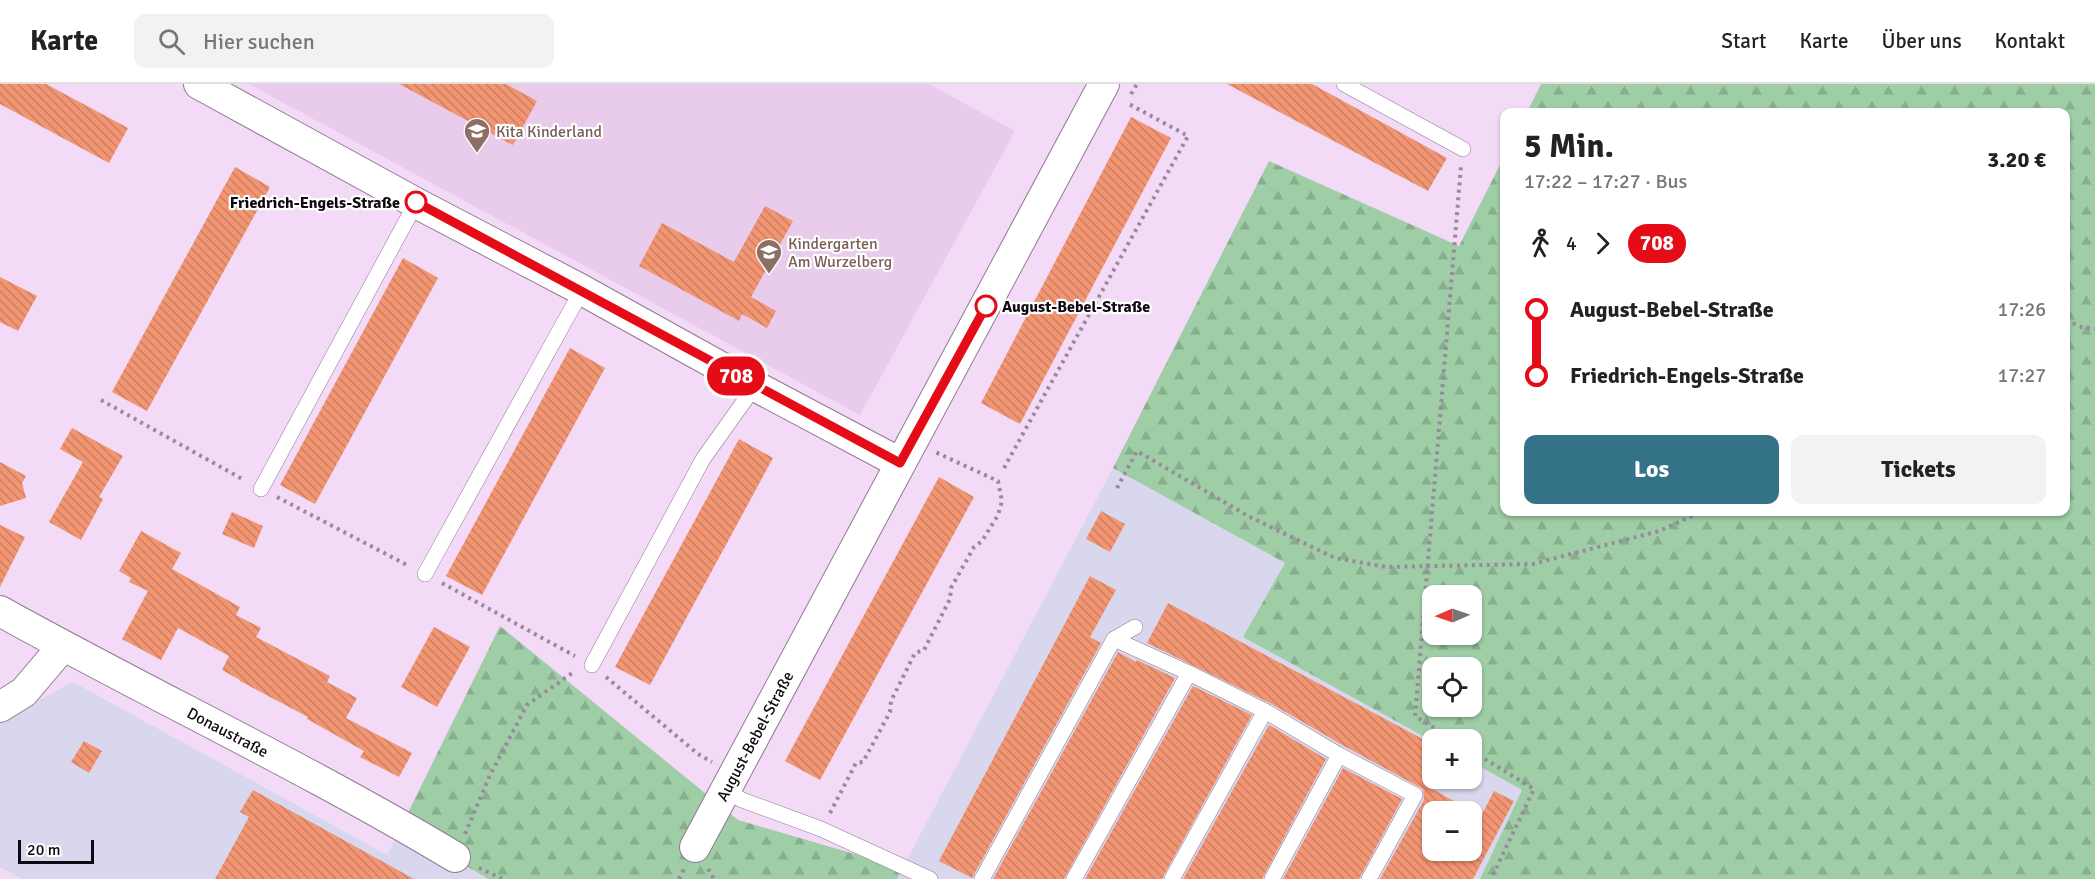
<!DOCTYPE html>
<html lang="de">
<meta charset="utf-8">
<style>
:root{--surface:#fff;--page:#f2f2f2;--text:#222;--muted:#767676;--line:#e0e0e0;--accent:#347288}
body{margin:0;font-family:Signika,sans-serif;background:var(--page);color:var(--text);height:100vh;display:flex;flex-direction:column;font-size:22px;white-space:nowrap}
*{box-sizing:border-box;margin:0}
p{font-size:20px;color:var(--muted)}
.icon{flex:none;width:33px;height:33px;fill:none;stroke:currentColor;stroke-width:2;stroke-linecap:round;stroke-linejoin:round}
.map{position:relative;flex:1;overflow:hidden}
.panel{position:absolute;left:1500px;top:24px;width:570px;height:408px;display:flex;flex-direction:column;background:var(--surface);border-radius:12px;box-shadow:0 2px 4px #0004}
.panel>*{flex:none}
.badge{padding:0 12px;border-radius:20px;font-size:21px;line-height:39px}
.needle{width:39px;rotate:268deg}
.fabs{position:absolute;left:1422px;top:501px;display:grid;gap:12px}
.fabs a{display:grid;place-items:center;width:60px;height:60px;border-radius:12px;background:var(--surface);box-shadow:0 2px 4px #0004;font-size:30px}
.scale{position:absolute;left:18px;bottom:15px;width:76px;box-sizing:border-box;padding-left:6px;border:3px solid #110912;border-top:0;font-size:16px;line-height:21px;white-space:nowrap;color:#110912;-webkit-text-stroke:4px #fff;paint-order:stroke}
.map>.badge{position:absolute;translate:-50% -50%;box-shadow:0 0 0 3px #fff}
.legs{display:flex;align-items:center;gap:9px;height:66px;padding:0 24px;font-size:20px}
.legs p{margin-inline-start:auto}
.summary{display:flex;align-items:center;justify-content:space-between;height:102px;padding:0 24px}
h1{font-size:33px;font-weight:700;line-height:45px}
.primary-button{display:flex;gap:12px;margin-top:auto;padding:12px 24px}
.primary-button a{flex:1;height:69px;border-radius:12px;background:var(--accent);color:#fff;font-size:24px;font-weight:700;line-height:69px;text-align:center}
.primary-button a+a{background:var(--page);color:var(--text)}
ul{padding:0 24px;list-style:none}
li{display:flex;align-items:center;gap:21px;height:66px;font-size:22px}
li i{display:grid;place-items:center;width:9px;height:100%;margin:0 8px;background:currentColor}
li i::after{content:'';width:15px;height:15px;margin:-8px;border:4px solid;border-radius:50%;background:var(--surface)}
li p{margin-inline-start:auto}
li:first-child i{background:linear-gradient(#0000 50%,currentColor 0)}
li:last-child i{background:linear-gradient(currentColor 50%,#0000 0)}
header{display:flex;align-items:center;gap:36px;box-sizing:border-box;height:84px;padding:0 30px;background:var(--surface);border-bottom:2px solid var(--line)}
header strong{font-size:28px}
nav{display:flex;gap:33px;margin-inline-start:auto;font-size:21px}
.search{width:420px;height:54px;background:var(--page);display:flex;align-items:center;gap:15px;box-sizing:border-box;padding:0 21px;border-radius:12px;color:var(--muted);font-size:22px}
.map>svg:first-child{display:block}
.built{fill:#e9cbec}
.industrial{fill:#d9d7ed;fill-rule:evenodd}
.forest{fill:url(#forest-firs);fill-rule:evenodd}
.building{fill:url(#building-back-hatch);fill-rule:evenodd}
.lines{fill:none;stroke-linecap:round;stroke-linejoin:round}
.lane-casing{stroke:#907992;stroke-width:16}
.street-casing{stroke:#907992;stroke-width:32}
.path{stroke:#9a889c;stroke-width:4;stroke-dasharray:3 4.5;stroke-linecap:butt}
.lane{stroke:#fff;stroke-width:15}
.street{stroke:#fff;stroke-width:30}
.line-1-casing{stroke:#fff;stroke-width:14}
.line-1{stroke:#e50b17;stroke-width:9}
.stop-1-dot{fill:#fff;stroke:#e50b17;stroke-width:3}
.labels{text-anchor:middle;stroke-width:4.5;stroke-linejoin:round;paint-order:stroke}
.education-label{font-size:16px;fill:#785e54;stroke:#fff;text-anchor:start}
.stop-label{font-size:16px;font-weight:bold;fill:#110912;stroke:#fff;text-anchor:end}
.street-label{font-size:16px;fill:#110912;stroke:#fff}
</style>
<header>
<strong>Karte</strong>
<div class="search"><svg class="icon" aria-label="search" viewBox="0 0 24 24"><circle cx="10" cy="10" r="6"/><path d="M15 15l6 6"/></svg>Hier suchen</div>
<nav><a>Start</a><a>Karte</a><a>Über uns</a><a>Kontakt</a></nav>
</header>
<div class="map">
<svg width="2095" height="795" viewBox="0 0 2095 795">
<defs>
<pattern id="forest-firs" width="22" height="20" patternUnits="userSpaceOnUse" patternTransform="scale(1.5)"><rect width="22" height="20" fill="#9ecda6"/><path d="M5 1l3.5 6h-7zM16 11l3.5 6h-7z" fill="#87af8e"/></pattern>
<pattern id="building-back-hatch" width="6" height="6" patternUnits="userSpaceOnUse" patternTransform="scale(1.5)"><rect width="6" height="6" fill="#f19573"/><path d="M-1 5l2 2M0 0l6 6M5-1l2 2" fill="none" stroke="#ce7f62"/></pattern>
</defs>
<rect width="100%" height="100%" fill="#f3daf6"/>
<!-- built -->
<path class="built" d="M249,0h680l86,47 -155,284z"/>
<!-- industrial -->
<g class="industrial">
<path d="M1113,384l172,95 -41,74 188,104v37h40v-16l51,28 -43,89h-583zM1432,728h40v38h-40z"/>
<path d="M73,598l314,173 14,-28 86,52h-465l-22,-12v-146z"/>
</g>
<!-- forest -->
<g class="forest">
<path d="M1541,0h554v795h-615l42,-89 -50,-28v-22l-40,1 -189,-104 42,-74 -172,-95 156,-307 190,85 45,-89v355h562v-400h-539zM1432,512h40v38h-40zM1432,584h40v38h-40z"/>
<path d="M500,542l238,194 165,48 -6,11h-409l-87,-52z"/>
</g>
<!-- building -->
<g class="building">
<path d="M0,0h46l82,44 -19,35 -109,-59z"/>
<path d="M399,0h107l31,17 -24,44z"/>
<path d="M1227,0h85l135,74 -19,33z"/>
<path d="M1131,33l40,21 -151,286 -39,-21z"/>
<path d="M235,83l35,20 -123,224 -35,-19z"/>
<path d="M765,122l28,15 -42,76 25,14 -9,17 -25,-14 -3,7 -100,-55 23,-43 72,39z"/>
<path d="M403,174l35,20 -123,226 -35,-19z"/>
<path d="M0,193l37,19 -19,35 -18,-9z"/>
<path d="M570,264l35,20 -123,227 -36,-19z"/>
<path d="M72,344l51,28 -24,41 4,2 -22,41 -32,-18 34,-60 -23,-13z"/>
<path d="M739,355l34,19 -123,227 -35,-18z"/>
<path d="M0,378l26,14 -4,7 4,15 -26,8z"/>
<path d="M939,393l35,20 -154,283 -35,-19z"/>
<path d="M1101,427l24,13 -15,28 -24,-13z"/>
<path d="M232,428l31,14 -9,22 -32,-14z"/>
<path d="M0,441l25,12 -25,50z"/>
<path d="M141,447l40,22 -9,16 68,38 -4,8 25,13 -5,9 74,39 -3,6 30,16 -11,20 66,35 -13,24 -39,-20 4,-6 -57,-32 1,-2 -68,-36v-1l-18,-10 7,-14 -51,-28 -17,32 -39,-21 26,-48 -19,-9 2,-4 -12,-7z"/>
<path d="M1090,492l26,14 -26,47 11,6 -129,235 -33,-17z"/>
<path d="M1168,519l264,141v27l-7,14 56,31 13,-25 20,10 -41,78h-93l44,-79 -1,-11 -79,-43 -74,-43 -123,-60zM1432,728h40v38h-40z"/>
<path d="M434,543l36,20 -33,60 -36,-20z"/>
<path d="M1118,568l18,10 1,-2 38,18 -111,201h-71z"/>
<path d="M1193,602l59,29 -90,164h-77z"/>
<path d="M1269,641l57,34 -64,120h-79z"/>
<path d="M84,657l18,10 -13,22 -18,-11z"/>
<path d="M1343,684l59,31 -43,80h-76z"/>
<path d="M253,706l161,89h-199l34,-62 -9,-5z"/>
</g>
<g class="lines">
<!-- lane casing -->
<g class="lane-casing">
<g id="lane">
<path d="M1344,0l119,65"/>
<path d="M261,405l155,-286"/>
<path d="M425,490l157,-284"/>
<path d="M592,581l111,-206 52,-73"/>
<path d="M1265,627l74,44 -67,124"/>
<path d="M1339,671l76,40 -46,84"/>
<path d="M725,706l17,10 79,29 109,50"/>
<path d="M982,795l132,-240 21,-12"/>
<path d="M1074,795l115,-206 -75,-34"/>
<path d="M1172,795l93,-168 -76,-38"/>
</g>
</g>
<!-- street casing -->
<g class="street-casing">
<g id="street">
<path d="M199,0l217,119 166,87 173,96 145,77"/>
<path id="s1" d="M0,527c151,84 307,157 455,246"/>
<path d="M0,623l24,-15 39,-46"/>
<path id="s2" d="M695,763l409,-763"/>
</g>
</g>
<!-- path -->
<g class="path">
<path d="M1131,10l6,-10"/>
<path d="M2066,236l15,7 14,2"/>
<path d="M101,316l143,80"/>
<path d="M1004,384l184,-332 -61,-33"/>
<path d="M1117,404l20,-37 111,65 87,42 51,9 147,-3 126,-33 42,-19"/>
<path d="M277,413l132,69"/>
<path d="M442,499l133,73"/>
<path d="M606,593l92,77 14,8"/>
<path d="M1453,656l-38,-24 46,-550"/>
<path d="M1472,667l62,38 -43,90"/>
<path d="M830,729l26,-50 7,-1 27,-50 1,-11 24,-48 9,-3 26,-51 1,-11 23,-41 8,-6 16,-26 4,-14 -4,-20 -63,-29"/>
<path d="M465,750l25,-59 37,-70 48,-34"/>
<path d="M479,784l24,11"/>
<path d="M708,785l6,10"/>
<path d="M679,795l5,-10"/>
</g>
<!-- lane -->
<use href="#lane" class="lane"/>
<!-- street -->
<use href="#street" class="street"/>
</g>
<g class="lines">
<!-- line-1 casing -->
<g class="line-1-casing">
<path id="line-1" d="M416,118c162,86 322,175 484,261l86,-157"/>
</g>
<!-- line-1 -->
<use href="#line-1" class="line-1"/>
</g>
<!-- icons -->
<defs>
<g id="school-pin" transform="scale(1.35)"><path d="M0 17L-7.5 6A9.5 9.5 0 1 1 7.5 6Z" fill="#8d6e63" stroke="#fff"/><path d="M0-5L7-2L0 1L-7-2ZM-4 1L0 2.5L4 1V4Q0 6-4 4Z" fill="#fff"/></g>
</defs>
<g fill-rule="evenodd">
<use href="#school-pin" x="477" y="47"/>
<use href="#school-pin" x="769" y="168"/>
</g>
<!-- markers -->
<g class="stop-1-dot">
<circle cx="416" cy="118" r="10"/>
<circle cx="986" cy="222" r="10"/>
</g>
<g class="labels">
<!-- education labels -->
<g class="education-label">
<text x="496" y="53">Kita Kinderland</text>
<text x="788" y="165">Kindergarten<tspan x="788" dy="18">Am Wurzelberg</tspan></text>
</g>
<!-- stop labels -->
<g class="stop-label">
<text x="400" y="124">Friedrich-Engels-Straße</text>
<text x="1002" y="228" text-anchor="start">August-Bebel-Straße</text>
</g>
<!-- street labels -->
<g class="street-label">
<text dy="6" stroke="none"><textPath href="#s1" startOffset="258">Donaustraße</textPath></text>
<text dy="6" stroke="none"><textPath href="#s2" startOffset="126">August-Bebel-Straße</textPath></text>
</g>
</g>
</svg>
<div class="fabs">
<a><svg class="needle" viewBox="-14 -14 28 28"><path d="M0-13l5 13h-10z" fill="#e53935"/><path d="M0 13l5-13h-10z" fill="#767676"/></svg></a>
<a><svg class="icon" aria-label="locate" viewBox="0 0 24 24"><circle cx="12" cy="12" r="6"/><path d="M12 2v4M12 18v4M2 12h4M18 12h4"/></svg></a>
<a>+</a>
<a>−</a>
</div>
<div class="scale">20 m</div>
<b class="badge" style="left:736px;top:292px;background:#e50b17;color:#fff">708</b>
<section class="panel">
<div class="summary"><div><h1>5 Min.</h1><p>17:22 – 17:27 · Bus</p></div><b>3.20 €</b></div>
<div class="legs"><svg class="icon" aria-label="walk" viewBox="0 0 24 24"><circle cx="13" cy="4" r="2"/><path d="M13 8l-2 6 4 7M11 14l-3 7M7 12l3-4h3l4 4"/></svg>4<svg class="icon" aria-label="forward" viewBox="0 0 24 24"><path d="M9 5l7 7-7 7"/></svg><b class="badge" style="background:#e50b17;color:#fff">708</b></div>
<ul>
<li><i style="color:#e50b17"></i><b>August-Bebel-Straße</b><p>17:26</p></li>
<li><i style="color:#e50b17"></i><b>Friedrich-Engels-Straße</b><p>17:27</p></li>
</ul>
<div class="primary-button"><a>Los</a><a>Tickets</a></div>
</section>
</div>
